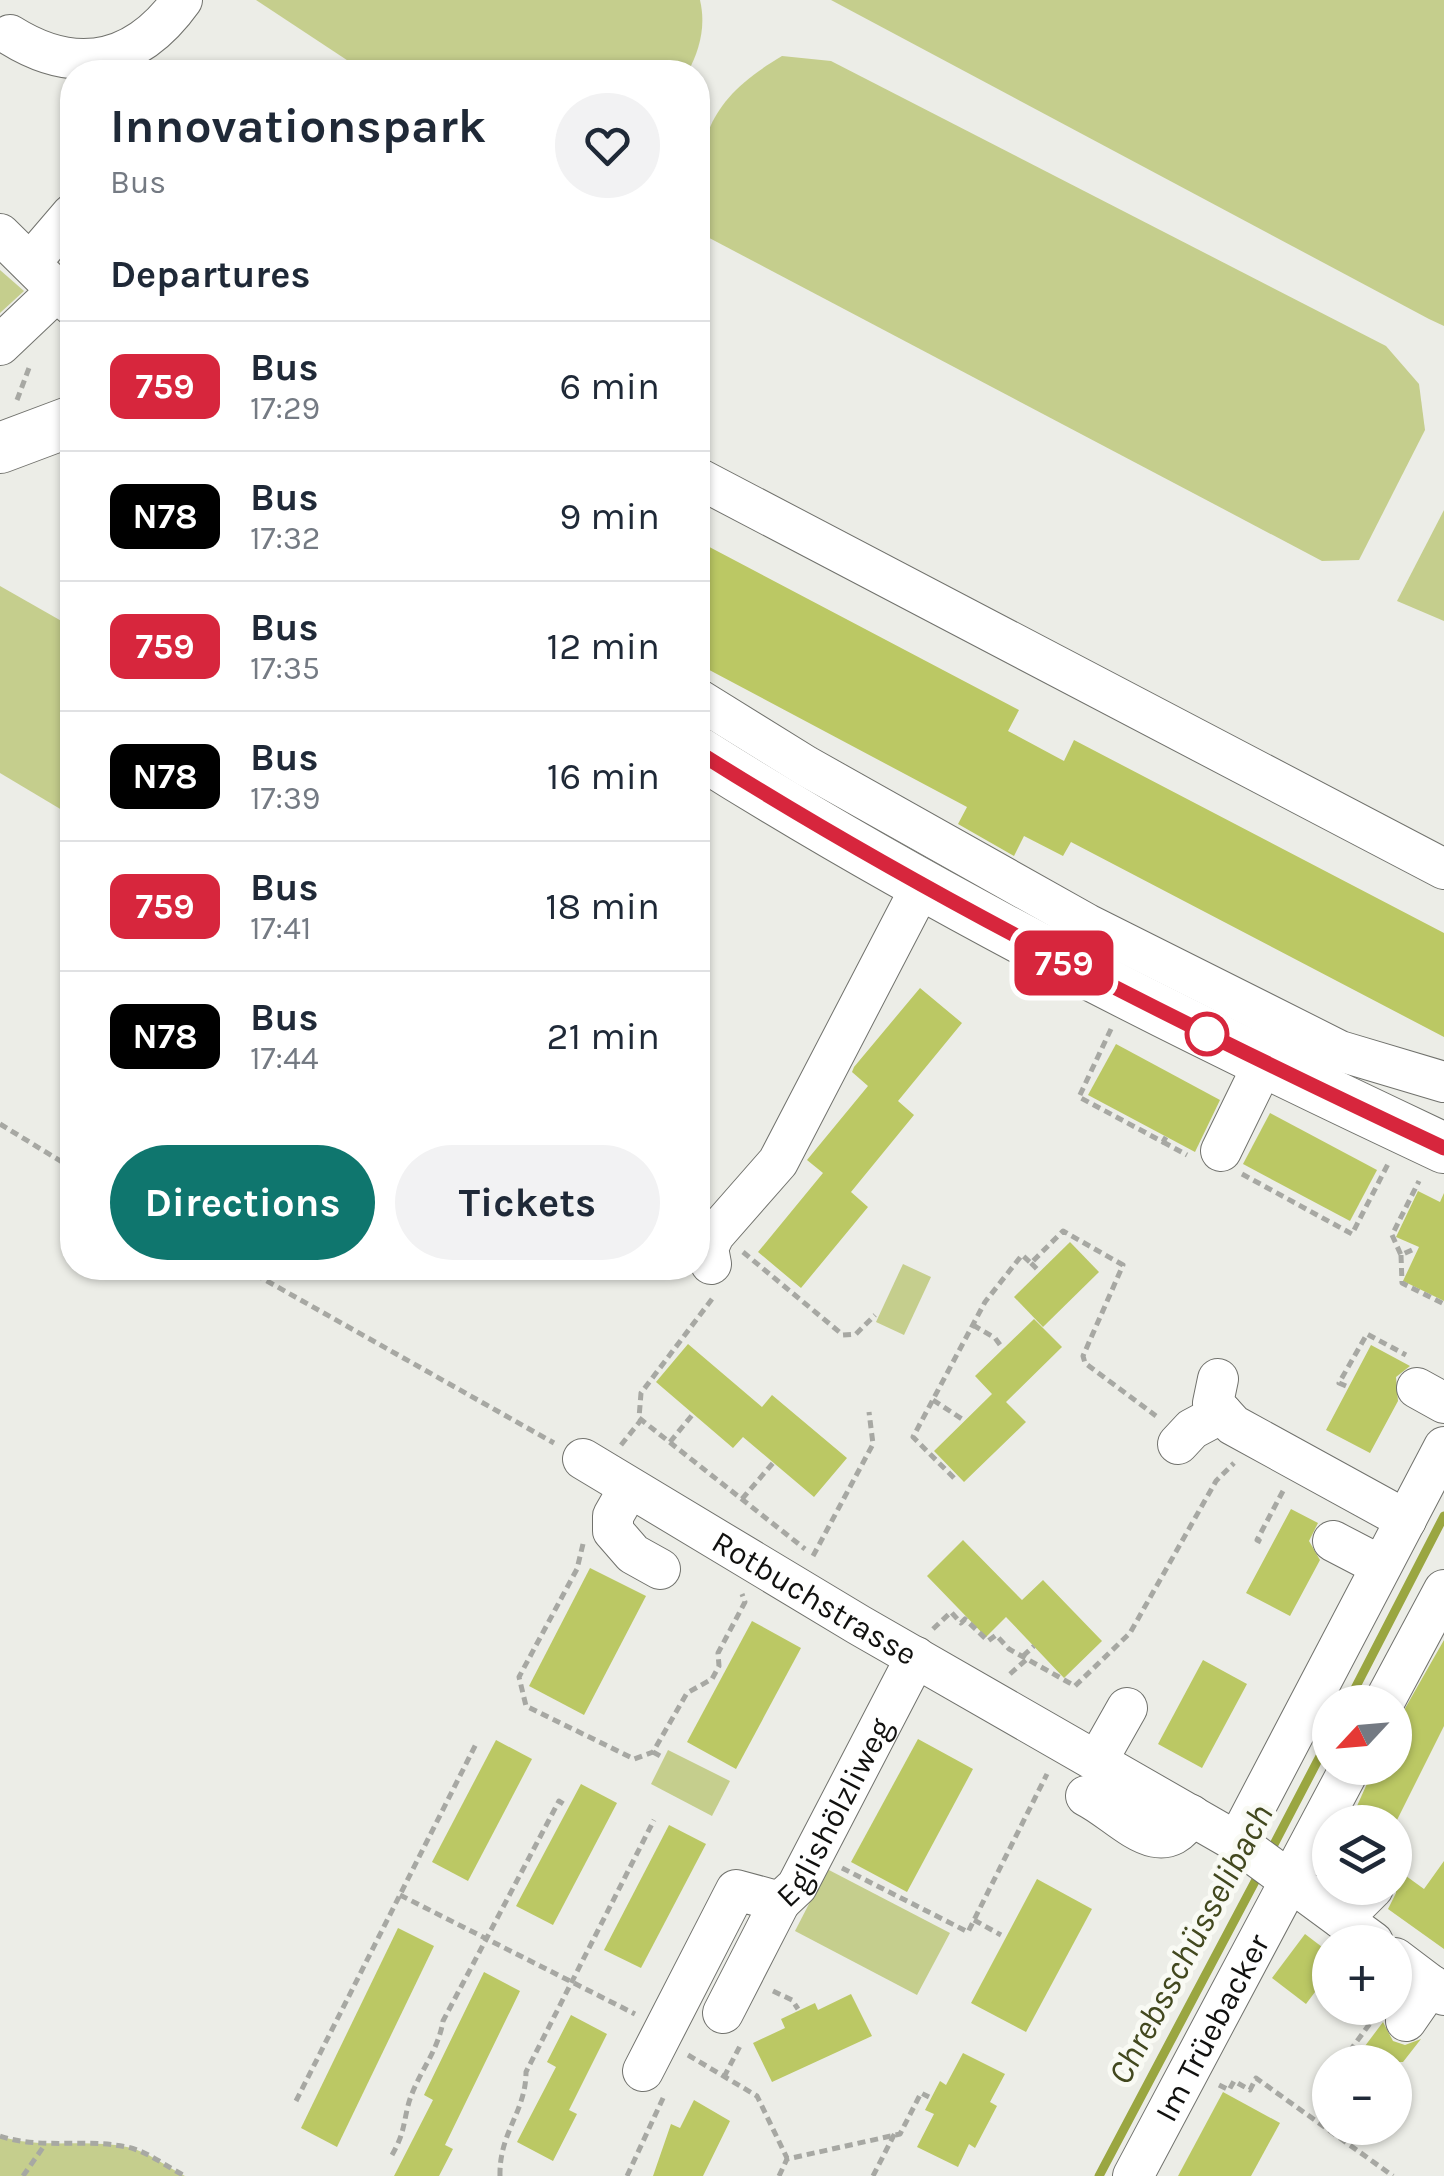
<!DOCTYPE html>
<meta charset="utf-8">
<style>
:root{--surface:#fff;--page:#f2f2f3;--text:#1f2937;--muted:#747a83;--line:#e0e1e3;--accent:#0f766e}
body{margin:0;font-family:Karla,sans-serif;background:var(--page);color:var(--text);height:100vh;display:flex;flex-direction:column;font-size:38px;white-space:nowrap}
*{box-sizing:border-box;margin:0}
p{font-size:32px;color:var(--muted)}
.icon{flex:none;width:55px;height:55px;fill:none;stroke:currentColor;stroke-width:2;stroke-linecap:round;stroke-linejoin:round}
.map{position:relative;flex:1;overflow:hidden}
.drawer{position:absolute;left:60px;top:60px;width:650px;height:1220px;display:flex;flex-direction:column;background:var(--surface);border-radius:40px;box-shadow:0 2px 8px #0004}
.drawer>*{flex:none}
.badge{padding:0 20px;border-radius:15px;font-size:35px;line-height:65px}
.needle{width:65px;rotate:244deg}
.fabs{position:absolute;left:1312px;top:1685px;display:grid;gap:20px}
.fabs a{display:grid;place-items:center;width:100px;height:100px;border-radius:50%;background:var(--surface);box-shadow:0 2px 8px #0004;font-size:50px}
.map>.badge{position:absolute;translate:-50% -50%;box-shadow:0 0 0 5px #fff}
h2{padding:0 50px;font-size:38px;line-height:90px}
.round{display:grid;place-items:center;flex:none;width:105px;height:105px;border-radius:52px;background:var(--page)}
.head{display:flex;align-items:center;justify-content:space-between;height:170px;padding:0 50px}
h1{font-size:48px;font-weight:700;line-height:75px}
.primary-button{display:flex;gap:20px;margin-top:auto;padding:20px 50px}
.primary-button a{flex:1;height:115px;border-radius:60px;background:var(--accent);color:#fff;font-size:40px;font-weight:700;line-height:115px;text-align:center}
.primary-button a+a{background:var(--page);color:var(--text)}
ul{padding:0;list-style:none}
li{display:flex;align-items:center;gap:30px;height:130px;padding:0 50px;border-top:2px solid var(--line)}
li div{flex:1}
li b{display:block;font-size:38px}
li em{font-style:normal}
li .badge{min-width:110px;font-weight:700;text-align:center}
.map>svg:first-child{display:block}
.green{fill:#c5ce8d}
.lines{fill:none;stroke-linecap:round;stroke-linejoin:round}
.stream{stroke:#9aa641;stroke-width:9}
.building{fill:#bbc864}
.minor-casing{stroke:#71726d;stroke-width:42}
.major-casing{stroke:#71726d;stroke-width:52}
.path{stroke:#a7a8a3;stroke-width:5;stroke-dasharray:8 5;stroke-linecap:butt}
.minor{stroke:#fff;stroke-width:40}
.major{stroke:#fff;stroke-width:50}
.line-casing{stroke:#fff;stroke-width:22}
.line{stroke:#d7263d;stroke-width:15}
.stop-dot{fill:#fff;stroke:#d7263d;stroke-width:5}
.labels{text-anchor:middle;stroke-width:10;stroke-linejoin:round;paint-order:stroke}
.street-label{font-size:32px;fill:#11110f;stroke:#f9faf4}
.water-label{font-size:35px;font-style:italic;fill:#42481e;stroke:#f9faf4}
</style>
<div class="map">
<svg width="1444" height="2176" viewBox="0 0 1444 2176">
<rect width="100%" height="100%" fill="#ecede7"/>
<!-- green -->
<g class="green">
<path d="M256,0h444c6,26 0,49 -12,72h-323z"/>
<path d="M831,0h613v326l-15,-7z"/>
<path d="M782,56l49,5 555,285 33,38 6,46 -66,130 -37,1 -624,-329c-1,-88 3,-128 84,-176z"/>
<path d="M0,270l24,21 -24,22z"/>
<path d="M1444,510v111l-47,-20z"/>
<path d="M0,586l72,41v189l-72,-43z"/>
<path d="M903,1264l28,13 -27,58 -28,-13z"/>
<path d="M668,1750l62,31 -18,35 -61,-32z"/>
<path d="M827,1869l123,64 -33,62 -122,-64z"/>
<path d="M0,2136c42,14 84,2 127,11 20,4 40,20 58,29h-185z"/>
</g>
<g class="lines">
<!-- stream -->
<g class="stream">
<path d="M1348,1702l96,-186"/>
<path d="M1269,1854l61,-117"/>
<path d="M1099,2176l161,-304"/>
</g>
</g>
<!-- building -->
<g class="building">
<path d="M698,541l321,169 -11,21 56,30 10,-21 370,193v104l-373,-195 -8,14 -39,-20 -10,20 -56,-32 9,-17 -269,-143z"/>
<path d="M920,988l42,35 -64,78 16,14 -63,77 17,15 -67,81 -43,-36 65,-79 -16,-13 61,-74 -16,-14 2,-5z"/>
<path d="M1116,1044l104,56 -25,52 -107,-57z"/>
<path d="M1270,1113l107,57 -27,51 -107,-57z"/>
<path d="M1418,1191l22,11 4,-9v108l-41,-20 16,-34 -23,-10z"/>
<path d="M1070,1242l29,30 -56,55 -29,-30z"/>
<path d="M1034,1319l28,28 -56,55 20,20 -62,60 -30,-31 58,-57 -17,-18z"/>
<path d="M688,1344l74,63 10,-12 75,63 -33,39 -71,-60 -10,11 -77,-66z"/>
<path d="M1371,1345l39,21 -14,11 2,24 -28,52 -44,-23z"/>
<path d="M1291,1509l27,14 -9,18 11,19 -30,56 -44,-23z"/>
<path d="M963,1540l59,60 21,-20 59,61 -38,37 -58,-61 -20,20 -59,-61z"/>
<path d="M590,1568l56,28 -62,119 -55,-29z"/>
<path d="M752,1621l49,27 -65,121 -49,-27z"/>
<path d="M1444,1640v86l-49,98 -6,-2 -32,-16 17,-38h21v-42z"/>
<path d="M1203,1660l44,24 -45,84 -44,-24z"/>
<path d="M918,1739l55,30 -66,123 -56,-30z"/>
<path d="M496,1740l36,19 -64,122 -36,-19z"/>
<path d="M581,1784l36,19 -64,122 -37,-19z"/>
<path d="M669,1825l37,19 -65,124 -37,-18z"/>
<path d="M1444,1861v88l-56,-40 8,-16 -1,-25 29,21z"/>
<path d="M1037,1879l55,30 -66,123 -55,-29z"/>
<path d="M398,1928l36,18 -97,201 -36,-19z"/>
<path d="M1305,1934l25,19v19l-24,32 -34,-26z"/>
<path d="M484,1972l36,19 -75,154 8,4 -14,27h-45l39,-76 -9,-5z"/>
<path d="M851,1994l21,42 -100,46 -19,-39 32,-15 -4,-9 34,-16 3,7z"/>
<path d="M571,2015l36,19 -38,76 8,4 -24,47 -36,-19 39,-75 -9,-5z"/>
<path d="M1383,2022l10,19 12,4 16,-6 -18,23h-50z"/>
<path d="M963,2053l42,21 -15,28 7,4 -22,42 -6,-4 -11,23 -41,-20 17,-33 -9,-4 15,-29 6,4z"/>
<path d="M1223,2092l57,31 -29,53h-73z"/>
<path d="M694,2100l36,21 -27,55h-50l18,-52 9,4z"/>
</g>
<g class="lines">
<!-- minor casing -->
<g class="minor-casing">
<g id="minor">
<path d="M10,35c67,42 127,28 172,-35"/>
<path d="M0,234l72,71"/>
<path d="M30,263l42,-49"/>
<path d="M0,345l58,-55"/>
<path d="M698,478l746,391"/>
<path d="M698,699l108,67 281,158 253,127 104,31"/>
<path d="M1221,1151l43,-88"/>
<path d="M711,1264l-3,-16 6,-13 64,-73 143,-275"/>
<path d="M1218,1379l-5,24 20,22 173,95"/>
<path d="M1417,1388l27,15"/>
<path d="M1178,1444l14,-15 30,-16"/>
<path id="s1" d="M583,1459l276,166 378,217 136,100"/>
<path d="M629,1488l-16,28v15l20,23 27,15"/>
<path d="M1333,1541l48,25"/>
<path d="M1384,1702l60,-112"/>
<path d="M1097,1761l30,-53"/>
<path d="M1086,1796c35,17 76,72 105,19"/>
<path d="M1237,1842l207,-395"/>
<path d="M1342,1919l31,-31"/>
<path d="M1395,1958l49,37"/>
<path d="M723,2013l57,-111"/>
<path d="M1406,2021l25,-36"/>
<path id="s2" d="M643,2071l93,-181 44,12 17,-16 119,-229"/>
<path id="s3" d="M1133,2176l217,-408"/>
</g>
</g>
<!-- major casing -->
<g class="major-casing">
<g id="major">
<path d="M0,448l72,-27"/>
<path d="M698,752c239,151 490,276 746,396"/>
</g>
</g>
<!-- path -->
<g class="path">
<path d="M17,400l12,-32"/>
<path d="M1111,1029l-32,68 84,45 3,-5"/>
<path d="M0,1124l72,44"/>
<path d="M1163,1142l24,13"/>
<path d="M1242,1174l110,60 36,-70"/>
<path d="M1412,1250l-11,5 -9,-20 27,-54"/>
<path d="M743,1252l100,83 13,-1 19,-19"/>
<path d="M1401,1255l1,28 42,21"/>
<path d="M1031,1263l9,9"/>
<path d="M244,1268l310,175"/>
<path d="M712,1299l-71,94 -2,25 166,131"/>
<path d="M973,1325l22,13 8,11"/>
<path d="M1346,1386l-7,-3 28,-49 39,21"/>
<path d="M933,1400l32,21"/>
<path d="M670,1442l23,-28"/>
<path d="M621,1445l20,-25"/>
<path d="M954,1478l-41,-41 72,-135 37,-47 9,8 32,-32 60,34 -40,91 2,7 71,53"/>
<path d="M742,1499l31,-36"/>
<path d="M1261,1542l-4,-2 26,-49"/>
<path d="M583,1544l-6,25 -58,108 7,29 108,53 19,-7 34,-59 25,-14 7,-13 -1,-13 27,-51 -3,-8"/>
<path d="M813,1556l60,-112 -4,-32"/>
<path d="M933,1629l18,-17 10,11 4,-4 23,22 8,-6 13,14 66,37 55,-53 86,-152 18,-18"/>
<path d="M1023,1656l11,-10"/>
<path d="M1010,1674l17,-15"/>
<path d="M653,1752l9,5"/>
<path d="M842,1868l126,64 79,-158"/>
<path d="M400,1895l235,119"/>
<path d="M974,1920l27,15"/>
<path d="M773,1991l19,9 6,9"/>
<path d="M688,2055l69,41 30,62"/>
<path d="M1352,2060l-6,-4 25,-34"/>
<path d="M724,2077l17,-33"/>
<path d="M1219,2085l10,5 5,-9 16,9 6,-12 137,98"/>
<path d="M296,2101l180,-357"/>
<path d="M0,2136c42,14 84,2 127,11 20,4 40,20 58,29"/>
<path d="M392,2155c13,-23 11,-31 17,-53 9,-29 29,-50 34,-81l116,-220 6,4"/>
<path d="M23,2176l21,-30"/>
<path d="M500,2176c-1,-44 26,-64 26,-104l128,-252"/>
<path d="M627,2176l37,-80"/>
<path d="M779,2176l8,-17 113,-25 21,-41 8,4"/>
<path d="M873,2176l22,-43"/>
</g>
<!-- minor -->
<use href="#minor" class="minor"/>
<!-- major -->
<use href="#major" class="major"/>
</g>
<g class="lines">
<!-- line casing -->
<g class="line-casing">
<path id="line" d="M698,752c239,151 491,276 746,396"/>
</g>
<!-- line -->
<use href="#line" class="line"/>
</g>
<!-- markers -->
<circle class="stop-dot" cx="1207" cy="1034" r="20"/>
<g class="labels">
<!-- street labels -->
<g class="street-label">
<text dy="11" stroke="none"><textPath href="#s1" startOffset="270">Rotbuchstrasse</textPath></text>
<text dy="11" stroke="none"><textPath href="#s2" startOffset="355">Eglishölzliweg</textPath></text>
<text dy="11" stroke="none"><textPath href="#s3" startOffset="168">Im Trüebacker</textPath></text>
</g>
<!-- water labels -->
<g class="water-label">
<text transform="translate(1190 1944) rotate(-62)" y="12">Chrebsschüsselibach</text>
</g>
</g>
</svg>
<div class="fabs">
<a><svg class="needle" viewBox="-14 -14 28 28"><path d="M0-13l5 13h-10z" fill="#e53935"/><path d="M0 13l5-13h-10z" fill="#747a83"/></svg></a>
<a><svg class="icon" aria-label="layers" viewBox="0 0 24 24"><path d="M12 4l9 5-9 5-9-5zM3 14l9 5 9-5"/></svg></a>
<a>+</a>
<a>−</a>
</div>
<b class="badge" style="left:1064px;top:963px;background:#d7263d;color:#fff">759</b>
<section class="drawer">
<div class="head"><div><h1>Innovationspark</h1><p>Bus</p></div><a class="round"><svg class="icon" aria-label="heart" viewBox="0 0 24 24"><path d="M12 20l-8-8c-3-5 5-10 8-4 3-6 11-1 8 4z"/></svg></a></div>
<h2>Departures</h2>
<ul>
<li><span class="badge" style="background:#d7263d;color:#fff">759</span><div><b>Bus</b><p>17:29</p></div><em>6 min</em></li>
<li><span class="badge" style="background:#000;color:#fff">N78</span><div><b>Bus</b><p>17:32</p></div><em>9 min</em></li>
<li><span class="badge" style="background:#d7263d;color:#fff">759</span><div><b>Bus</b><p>17:35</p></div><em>12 min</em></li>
<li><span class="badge" style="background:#000;color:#fff">N78</span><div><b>Bus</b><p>17:39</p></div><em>16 min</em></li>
<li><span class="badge" style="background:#d7263d;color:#fff">759</span><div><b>Bus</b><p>17:41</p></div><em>18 min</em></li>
<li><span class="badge" style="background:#000;color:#fff">N78</span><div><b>Bus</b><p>17:44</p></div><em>21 min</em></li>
</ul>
<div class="primary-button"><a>Directions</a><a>Tickets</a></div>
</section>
</div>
